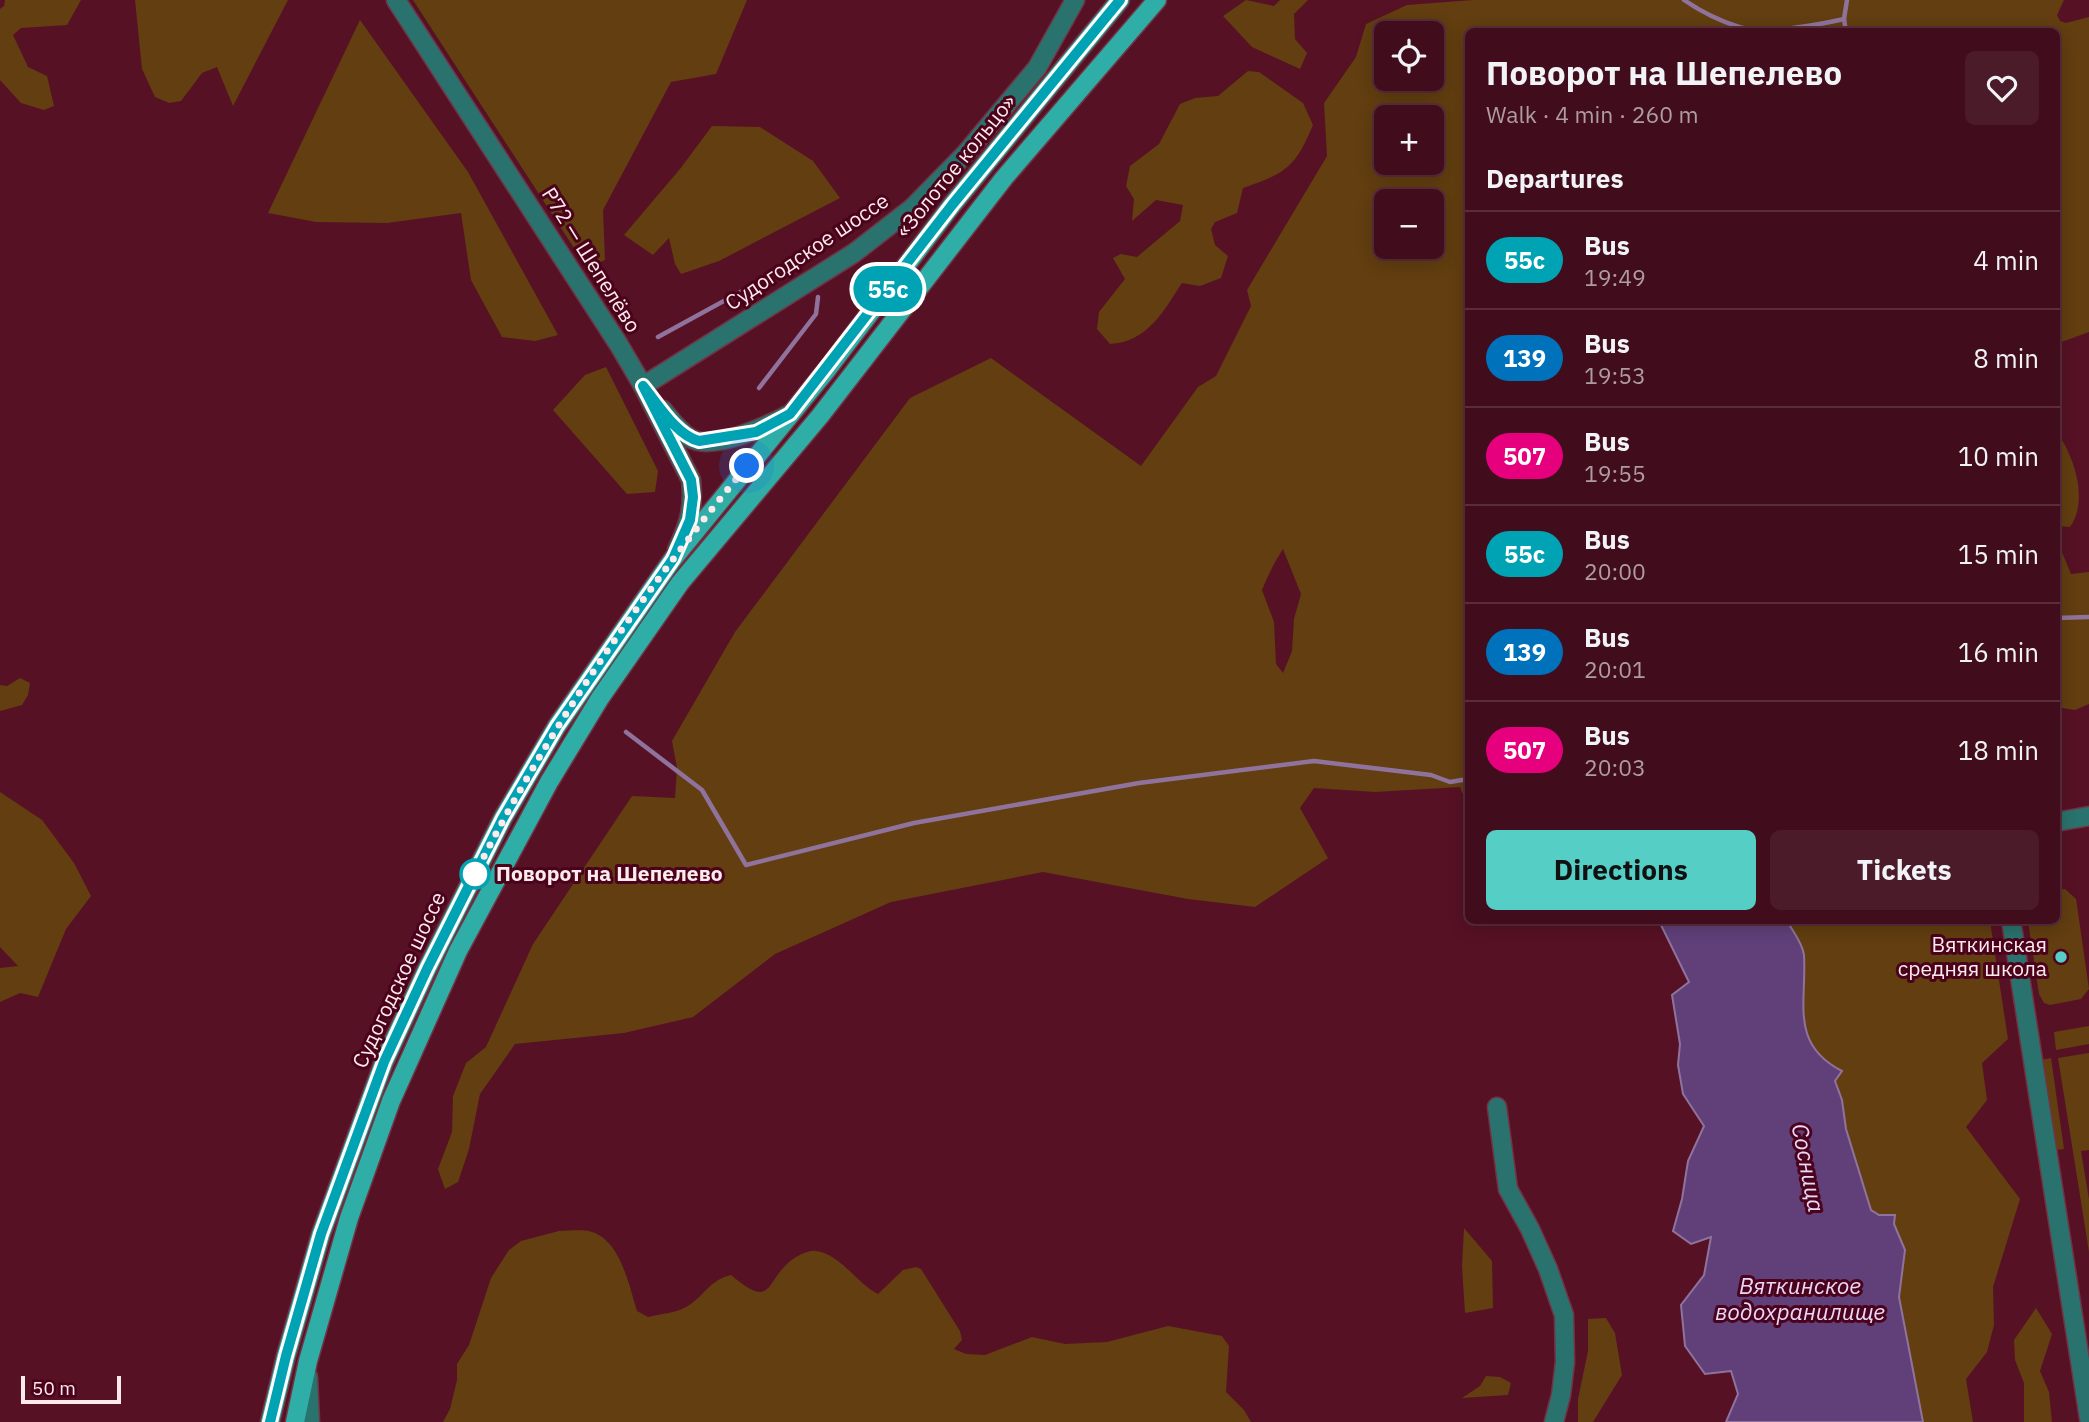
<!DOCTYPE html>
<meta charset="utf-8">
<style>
:root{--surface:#410d1c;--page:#4c1b29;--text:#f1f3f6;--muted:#ae9ca3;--line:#5a2d3b;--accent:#55cec5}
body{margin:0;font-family:"IBM Plex Sans",sans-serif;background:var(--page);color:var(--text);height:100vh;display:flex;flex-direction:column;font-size:26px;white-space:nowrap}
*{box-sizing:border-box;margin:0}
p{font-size:23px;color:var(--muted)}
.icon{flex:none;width:38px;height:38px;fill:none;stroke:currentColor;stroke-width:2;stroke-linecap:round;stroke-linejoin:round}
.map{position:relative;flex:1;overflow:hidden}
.sheet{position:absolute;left:1465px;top:28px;width:595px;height:896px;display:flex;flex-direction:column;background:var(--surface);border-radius:10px;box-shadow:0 4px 18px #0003,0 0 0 2px var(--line)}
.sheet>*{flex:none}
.badge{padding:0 14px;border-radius:23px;font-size:24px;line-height:46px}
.controls{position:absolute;left:1374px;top:21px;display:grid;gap:14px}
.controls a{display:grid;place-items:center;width:70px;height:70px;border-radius:10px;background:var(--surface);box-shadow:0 4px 18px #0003,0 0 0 2px var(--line);font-size:35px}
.scale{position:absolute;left:21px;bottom:18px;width:100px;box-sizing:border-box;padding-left:7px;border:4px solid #fceaec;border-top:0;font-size:19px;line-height:24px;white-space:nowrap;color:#fceaec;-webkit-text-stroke:5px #4b031c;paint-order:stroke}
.you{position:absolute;width:35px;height:35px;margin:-18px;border:5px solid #fff;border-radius:50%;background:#1a73e8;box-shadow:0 0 0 10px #1a73e833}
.map>.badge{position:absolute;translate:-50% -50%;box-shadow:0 0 0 4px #fff}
h2{padding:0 21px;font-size:26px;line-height:63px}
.round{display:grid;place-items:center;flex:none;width:74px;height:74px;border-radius:10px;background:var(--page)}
.headline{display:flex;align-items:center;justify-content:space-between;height:119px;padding:0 21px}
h1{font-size:33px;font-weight:800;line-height:52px}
.action{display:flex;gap:14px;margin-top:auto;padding:14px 21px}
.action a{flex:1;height:80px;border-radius:10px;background:var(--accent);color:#111;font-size:28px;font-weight:800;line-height:80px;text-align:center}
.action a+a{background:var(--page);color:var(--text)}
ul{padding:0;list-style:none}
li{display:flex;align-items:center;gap:21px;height:98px;padding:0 21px;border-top:2px solid var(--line)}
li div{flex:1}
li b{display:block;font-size:26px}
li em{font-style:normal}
li .badge{min-width:77px;font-weight:700;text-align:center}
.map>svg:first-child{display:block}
.green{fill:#623e10;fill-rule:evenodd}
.water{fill:#61407a;stroke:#90739c;stroke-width:2}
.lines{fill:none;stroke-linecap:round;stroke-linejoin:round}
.stream{stroke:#90739c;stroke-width:4.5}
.minor-casing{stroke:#713445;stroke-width:21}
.major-casing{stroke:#713445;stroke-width:21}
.minor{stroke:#2a726d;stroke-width:18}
.major{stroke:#2eaea6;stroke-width:18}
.line-casing{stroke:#fff;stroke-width:16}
.line{stroke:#00a3b4;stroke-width:10}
.walk{stroke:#fceaec;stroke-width:7;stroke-dasharray:0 12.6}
.stop-dot{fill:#fff;stroke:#00a3b4;stroke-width:3.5}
.poi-dot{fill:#55cec5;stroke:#4b031c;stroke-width:2.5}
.labels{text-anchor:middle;stroke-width:6;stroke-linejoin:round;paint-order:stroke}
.street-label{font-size:21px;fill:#fceaec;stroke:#4b031c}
.stop-label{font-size:21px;font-weight:bold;fill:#fceaec;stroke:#4b031c;text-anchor:start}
.poi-label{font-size:21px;fill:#fceaec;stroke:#4b031c;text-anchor:end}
.water-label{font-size:23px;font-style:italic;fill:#ead7fa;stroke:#4b031c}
</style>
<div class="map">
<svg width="2089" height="1422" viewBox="0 0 2089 1422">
<rect width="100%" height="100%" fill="#571125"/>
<!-- green -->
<g class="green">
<path d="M5,0h76l-14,25 -46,3 -8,7 15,32 19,9 7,30 -10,4 -23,-7 -21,-23v-71l4,-3z"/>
<path d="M135,0h153l-55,106 -16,-39 -15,6 -21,28 -12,2 -14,-6 -13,-28z"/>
<path d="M413,0h334l-31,74 -45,8 -68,128 2,50 -18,8z"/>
<path d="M1246,0l28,6 6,-6h28l-14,14 1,25 12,14 -7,16 -48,-22 -29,-31z"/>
<path d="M1473,0h591l-7,15 3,6 6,2 23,-6v315l-33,12v-312h-588v775l-8,-20 -85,5 -61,-4 -14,20 28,50 -73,49 -67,-8 -145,-27 -152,30 -116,52 -82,63 -69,16 -109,11 -35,50 -11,55 -11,33 -13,7 -7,-20 14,-37 1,-36 13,-33 20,-16 47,-103 99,-148 43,2 2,-30 -5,-27 63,-109 175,-234 81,-40 150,108 57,-79 18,-11 35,-70 -4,-16 80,-134 -3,-53 32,-46 10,-33 41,-19zM1386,33h46v46h-46zM1386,117h46v46h-46zM1386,201h46v46h-46zM1283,549l18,45 -7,25 -2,32 -9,22 -7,-9 -2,-42 -12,-32c6,-15 13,-29 21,-41z"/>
<path d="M360,20l108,152 90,163 -23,6 -33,-4 -31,-57 -10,-67 -74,10 -71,-1 -48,-9z"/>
<path d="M1248,71l11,1 44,31 10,22c-18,43 -27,48 -70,63l-6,25 -22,9 -4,7 4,16 13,11 -7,22 -21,8 -18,-3c-18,27 -34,59 -72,61l-13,-15 2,-17 26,-33 -12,-21 8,-4 16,3 43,-36 3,-16 -27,-5 -24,21 2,-22 -8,-13 4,-20 29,-22 21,-40 15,-6 23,-2z"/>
<path d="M712,126l48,1 53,34 27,37 -121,63 -38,13 -6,-10 -6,-26 -16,17 -29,-20 56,-66z"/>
<path d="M606,367l52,104 -3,21 -28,2 -74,-84 32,-35z"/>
<path d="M2056,431c18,24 33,70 14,96l-14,-1z"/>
<path d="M2056,538l15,36 18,-2v132l-14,6 -19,-3z"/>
<path d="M20,678l10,5 -2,12 -6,10 -22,6v-26l7,1z"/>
<path d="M0,792l42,28 32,43 17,33 -25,33 -28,68 -18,-4 -20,9v-34l18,-2 -18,-19z"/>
<path d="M2065,889l11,10 13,90 -8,10 -31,6 -6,-2 -5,-9 -11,-73 28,-1v-30z"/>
<path d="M1787,921h203l18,118 -26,24 5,37 -21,27 54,72 -27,88 1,38 -7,27 -21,27 7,43h-50l-24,-126 6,-46 -11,-26 -23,-14 -25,-81 -4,-29 -7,-19 7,-10c-53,-28 -35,-69 -38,-116 -1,-11 -12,-25 -17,-34z"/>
<path d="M2089,1026v18l-33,6 -2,-18z"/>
<path d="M2089,1053v97l-8,1 8,48v53l-31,-194z"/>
<path d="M2051,1058l13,91 -8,1 -3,-5 -12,-85z"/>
<path d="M1464,1228l28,33 1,47 -28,5 -3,-47z"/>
<path d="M559,1231c10,0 23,-2 33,1 29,9 37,54 45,79l11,6c12,-3 28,-4 38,-10 17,-9 24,-28 45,-32 45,38 32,3 65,-18 6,-3 14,-7 20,-6 26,4 40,32 62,43l25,-24 13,-3 5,2 39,62 2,9 -8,9 12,5 19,1 47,-18 33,7 42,-2 61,-16 54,10 7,10 -3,46 18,18 7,12h-808l7,-13 7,-29v-16l12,-19 22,-67 18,-28 12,-9z"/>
<path d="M2036,1308l16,26 -12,37 9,21 3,30h-28v-39l-9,-23 -1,-20z"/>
<path d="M1606,1318l9,15 7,42 -29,47h-15v-23l10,-48v-32z"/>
<path d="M1486,1376l14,1 11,6 -3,12 -46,3 18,-12z"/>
</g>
<!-- water -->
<path class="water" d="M1659,921h128c5,9 16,23 17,34 3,47 -15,89 38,116l-7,10 7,19 4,29 25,81 8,5h16l-1,9 11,26 -6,47 24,125h-197l12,-28 -7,-23 -26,3 -20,-28 -4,-41 23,-30 7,-38 -20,7 -18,-13 9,-32 6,-38 16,-35 -21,-32 -5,-29 2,-21 -8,-49 17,-13z"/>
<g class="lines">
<!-- stream -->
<g class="stream">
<path d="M1684,0c16,11 36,21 55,27 24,8 79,-2 105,-8"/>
<path d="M1846,32l-2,-13 3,-19"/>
<path d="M658,337l139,-76"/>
<path d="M759,388l57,-74 2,-17"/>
<path d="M2056,618l33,-1"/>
<path d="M626,732l76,58 44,75 168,-42 225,-40 175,-22 117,14 19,7 18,-3"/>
</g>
<!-- minor casing -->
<g class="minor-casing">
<g id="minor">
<path d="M396,0l223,345 24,41 48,94c3,29 -2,44 -14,70"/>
<path d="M643,386l211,-133 58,-45 54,-55 71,-85 38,-68"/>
<path d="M663,410c8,10 16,21 27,28 22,14 79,-13 100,-24"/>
<path d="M2056,822l33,-6"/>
<path d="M2011,920l78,498"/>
<path d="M1497,1107l11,82 22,40 18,40 16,46 1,47 -4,33 -7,27"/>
<path d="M308,1377l2,45"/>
</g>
</g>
<!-- major casing -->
<g class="major-casing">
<g id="major">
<path d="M270,1422l16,-66 35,-122 63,-172 43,-93 76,-151 54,-92 116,-167 153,-188 126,-166 168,-205"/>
<path d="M295,1422l13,-61 41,-143 42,-117 67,-150 91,-169 51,-84 80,-115 140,-167 184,-238 153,-178"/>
</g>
</g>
<!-- minor -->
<use href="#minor" class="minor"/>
<!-- major -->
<use href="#major" class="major"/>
</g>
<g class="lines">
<!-- line casing -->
<g class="line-casing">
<path id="line" d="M270,1422l16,-66 35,-122 63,-172 43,-93 76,-151 54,-92 116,-167 17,-39 3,-23 -2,-17 -48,-94c15,18 33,49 56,55l57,-9 34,-18 162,-209 168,-205"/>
</g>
<!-- line -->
<use href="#line" class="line"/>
<!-- walk -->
<path class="walk" d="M475,874l-4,8c75,-150 169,-287 276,-416"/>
</g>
<!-- markers -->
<circle class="stop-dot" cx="475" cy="874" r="14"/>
<circle class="poi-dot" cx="2061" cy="957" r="7"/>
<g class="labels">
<!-- street labels -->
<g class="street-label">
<text transform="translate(956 166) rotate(-51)" y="7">«Золотое кольцо»</text>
<text transform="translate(807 252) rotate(-34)" y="7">Судогодское шоссе</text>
<text transform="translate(591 260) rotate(58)" y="7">Р72 — Шепелёво</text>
<text transform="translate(399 980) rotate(-65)" y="7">Судогодское шоссе</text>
</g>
<!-- stop labels -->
<g class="stop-label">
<text x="496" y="881">Поворот на Шепелево</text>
</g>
<!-- poi labels -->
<g class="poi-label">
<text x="2047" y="952">Вяткинская<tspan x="2047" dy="24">средняя школа</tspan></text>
</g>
<!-- water labels -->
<g class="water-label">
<text transform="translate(1808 1168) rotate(79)" y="8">Сосница</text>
<text x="1800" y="1294">Вяткинское<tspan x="1800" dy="26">водохранилище</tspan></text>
</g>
</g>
</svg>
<div class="controls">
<a><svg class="icon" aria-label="locate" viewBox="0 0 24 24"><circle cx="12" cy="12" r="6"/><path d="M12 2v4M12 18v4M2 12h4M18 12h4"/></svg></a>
<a>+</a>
<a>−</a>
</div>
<div class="scale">50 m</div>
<div class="you" style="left:747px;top:466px"></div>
<b class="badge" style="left:888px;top:289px;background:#00a3b4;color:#fff">55с</b>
<section class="sheet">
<div class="headline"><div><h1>Поворот на Шепелево</h1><p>Walk · 4 min · 260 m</p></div><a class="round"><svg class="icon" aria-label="heart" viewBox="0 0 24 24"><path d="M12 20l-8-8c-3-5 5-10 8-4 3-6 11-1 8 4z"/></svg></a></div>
<h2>Departures</h2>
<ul>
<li><span class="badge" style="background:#00a3b4;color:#fff">55с</span><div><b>Bus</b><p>19:49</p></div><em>4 min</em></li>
<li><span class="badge" style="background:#0072bc;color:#fff">139</span><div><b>Bus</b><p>19:53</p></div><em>8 min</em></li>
<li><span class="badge" style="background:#e6007e;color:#fff">507</span><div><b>Bus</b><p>19:55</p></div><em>10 min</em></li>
<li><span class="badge" style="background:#00a3b4;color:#fff">55с</span><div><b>Bus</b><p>20:00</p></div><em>15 min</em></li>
<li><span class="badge" style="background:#0072bc;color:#fff">139</span><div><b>Bus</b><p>20:01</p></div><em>16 min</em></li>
<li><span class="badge" style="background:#e6007e;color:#fff">507</span><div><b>Bus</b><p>20:03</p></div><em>18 min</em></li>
</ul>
<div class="action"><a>Directions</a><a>Tickets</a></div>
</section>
</div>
